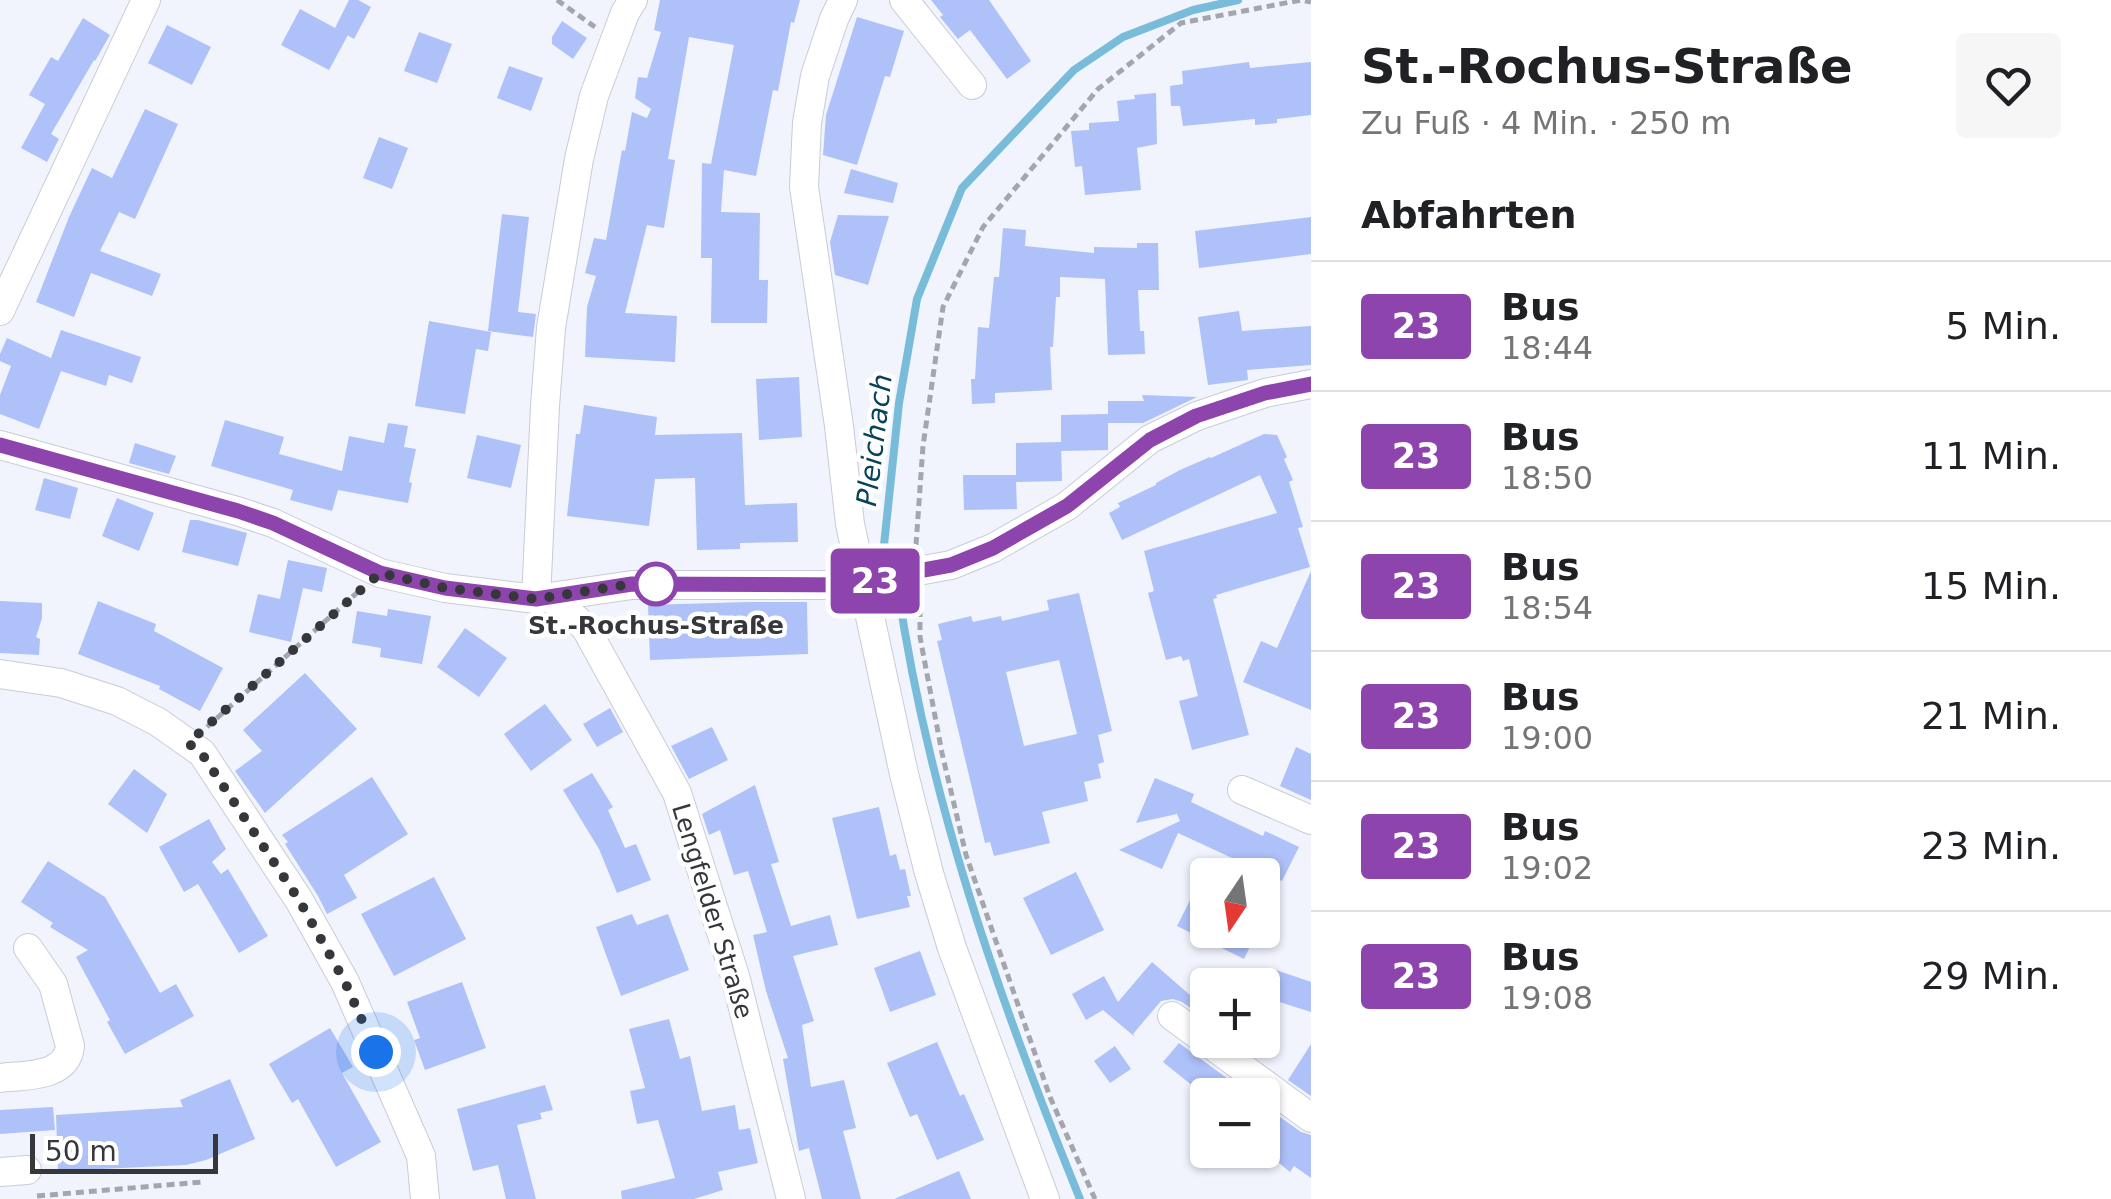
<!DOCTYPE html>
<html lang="de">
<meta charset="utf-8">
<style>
:root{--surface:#fff;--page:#f6f6f6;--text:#202124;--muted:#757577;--line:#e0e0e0}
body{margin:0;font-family:"DejaVu Sans",sans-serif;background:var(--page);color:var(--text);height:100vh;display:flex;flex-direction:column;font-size:38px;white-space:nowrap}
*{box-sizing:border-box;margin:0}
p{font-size:32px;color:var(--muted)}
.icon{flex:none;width:55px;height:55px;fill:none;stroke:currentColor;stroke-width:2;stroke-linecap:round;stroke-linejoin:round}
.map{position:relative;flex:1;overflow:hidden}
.details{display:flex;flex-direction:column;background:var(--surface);width:800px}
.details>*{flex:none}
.badge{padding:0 20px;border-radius:8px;font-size:35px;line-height:65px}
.needle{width:65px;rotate:193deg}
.buttons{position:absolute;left:1190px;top:858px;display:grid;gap:20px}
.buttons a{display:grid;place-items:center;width:90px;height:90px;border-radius:10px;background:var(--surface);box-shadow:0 2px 8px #0004;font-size:50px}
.scale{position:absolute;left:30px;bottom:25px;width:188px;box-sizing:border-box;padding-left:10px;border:5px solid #35373b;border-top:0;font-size:28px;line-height:35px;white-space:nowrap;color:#35373b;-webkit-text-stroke:8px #fff;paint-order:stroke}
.you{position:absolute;width:50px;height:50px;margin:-25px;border:8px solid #fff;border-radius:50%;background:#1a73e8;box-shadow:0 0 0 15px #1a73e833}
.map>.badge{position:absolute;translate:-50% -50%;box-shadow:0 0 0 5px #fff}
h2{padding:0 50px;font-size:38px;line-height:90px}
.round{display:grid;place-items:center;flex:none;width:105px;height:105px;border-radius:10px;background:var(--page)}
.summary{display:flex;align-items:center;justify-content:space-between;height:170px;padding:0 50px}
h1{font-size:48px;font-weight:700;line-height:75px}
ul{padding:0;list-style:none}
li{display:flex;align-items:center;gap:30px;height:130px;padding:0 50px;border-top:2px solid var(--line)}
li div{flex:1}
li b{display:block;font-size:38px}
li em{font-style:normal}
li .badge{min-width:110px;font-weight:700;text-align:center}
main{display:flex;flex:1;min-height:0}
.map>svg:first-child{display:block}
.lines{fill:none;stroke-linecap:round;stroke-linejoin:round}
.stream{stroke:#78bcda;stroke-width:8}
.building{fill:#aec1f8;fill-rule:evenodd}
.minor-casing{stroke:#c8ccd7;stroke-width:30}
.path{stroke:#a4a6ad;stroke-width:5;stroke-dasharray:8 5;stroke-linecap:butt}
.minor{stroke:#fff;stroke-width:28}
.line-casing{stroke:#fff;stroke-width:22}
.line{stroke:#8e44ad;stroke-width:15}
.walk{stroke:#35373b;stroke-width:10;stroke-dasharray:0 18}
.stop-dot{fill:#fff;stroke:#8e44ad;stroke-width:5}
.labels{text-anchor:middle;stroke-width:9;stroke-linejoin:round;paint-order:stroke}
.stop-label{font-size:25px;font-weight:bold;fill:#35373b;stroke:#fff}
.street-label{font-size:25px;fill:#35373b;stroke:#fff}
.water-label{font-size:28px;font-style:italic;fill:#074358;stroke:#fff}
</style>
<main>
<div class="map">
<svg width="1311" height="1199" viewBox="0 0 1311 1199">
<rect width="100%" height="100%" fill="#f1f4fd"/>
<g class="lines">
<!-- stream -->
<g class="stream">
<path d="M893,569l-9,-24 15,-142 18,-104 45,-111 112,-118 49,-33 70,-27 45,-10"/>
<path d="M897,582c30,213 102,418 183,617"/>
</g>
</g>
<!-- building -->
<g class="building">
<path d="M349,0h9l13,7 -17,32 -19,-11z"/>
<path d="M660,0h140l-6,23 -3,-1 -13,69 -5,-1 -17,86 -32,-6 -3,42 39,1 -1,67h9l-1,43h-56l1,-65h-11l1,-95 9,1 23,-119 -45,-8 -21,122 7,1 -11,68 -17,-3 -22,88 52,3 -2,46 -90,-5 2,-50 9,-31 -11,-3 9,-35 12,2 16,-90 3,1 7,-39 15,6 4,-9 -16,-11 3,-21 9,1 14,-46 -7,-2z"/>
<path d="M931,0h58l42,61 -24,18 -37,-49 -12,9 -18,-22 3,-2z"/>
<path d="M300,9l48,26 -19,35 -48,-25z"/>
<path d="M857,17l47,14 -14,46 -5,-1 -28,89 -34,-10 3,-40z"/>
<path d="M83,18l27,17 -15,26 -1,-1 -43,74 8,5 -12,23 -26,-14 24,-44 -16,-9 22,-38 7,4z"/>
<path d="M562,21l25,17 -14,21 -21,-15v-7z"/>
<path d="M167,25l44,22 -19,38 -44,-22z"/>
<path d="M419,32l33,12 -15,39 -33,-12z"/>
<path d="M1249,62l1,6 61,-6v53l-34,4v4l-22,2v-6l-72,7 -3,-20h-9l-1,-20 13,-2 -1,-13z"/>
<path d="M509,66l34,12 -12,33 -34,-13z"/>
<path d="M1156,93l1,51 -20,4 4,42 -56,5 -3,-29 -7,1 -4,-36 18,-1v-7l30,-2 -2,-20 18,-2 -1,-4z"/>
<path d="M145,109l33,15 -43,95 -16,-7 -19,39 61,23 -9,22 -61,-23 -17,44 -38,-15 33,-85 23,-49 20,10z"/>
<path d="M379,137l29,11 -16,41 -29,-11z"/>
<path d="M851,169l47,14 -5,20 -49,-10z"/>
<path d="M502,214l27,3 -11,95 18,2 -3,23 -45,-6z"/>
<path d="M838,215l51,1 -21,69 -33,-10 -5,-33z"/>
<path d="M1311,217v37l-112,14 -4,-37z"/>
<path d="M1003,228l23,2 -1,16 69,7v-6l43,1v-5h21l1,47h-21l2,41h4l1,23 -37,1 -3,-76 -45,-2v20h-4l-3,50h-3l2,43 -57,3v10l-23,1 -1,-25h4l3,-52 11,1 5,-51h5z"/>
<path d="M1239,311l3,20 69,-5v39l-64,5 1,10 -40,5 -10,-68z"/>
<path d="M429,321l62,11 -3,19 -12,-2 -11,65 -50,-8z"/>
<path d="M61,330l80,27 -9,26 -23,-8 -3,11 -45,-15 -22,58 -39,-15v-19l11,-29 -11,-5v-7l7,-16 44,20z"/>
<path d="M799,377l3,60 -43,3 -3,-61z"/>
<path d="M1142,395l55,2 -54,26h-35v-22h36z"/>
<path d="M584,405l73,12 -2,18 87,-2 3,72 52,-2 1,39 -58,1v6l-43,1 -2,-72 -40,1 -6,47 -82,-10 9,-82h4z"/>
<path d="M1108,414v36l-47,1v-36z"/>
<path d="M225,420l59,17 -5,17 63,17 7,-35 35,7 4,-20 20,3 -4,21 12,2 -7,33 3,1 -4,20 -70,-13 -6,21 -42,-11 3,-10 -82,-24z"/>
<path d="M1264,434l13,1 10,22 -3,2 9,21 -4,2 14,45 -5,1 12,39 -94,28 1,3 -4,1 36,136 -57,15 -13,-49 19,-5 -9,-37 -6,2 -2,-5 -15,4 -18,-67 6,-2 -10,-40 133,-38 -17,-38 -138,65 -13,-27 11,-6 -2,-4 38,-18v-2l24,-13 30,-13 1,1z"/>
<path d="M477,435l44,10 -10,43 -44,-10z"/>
<path d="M1061,442l1,39 -46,1 1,27 -53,1 -1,-35h53v-32z"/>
<path d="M135,443l41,13 -7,18 -40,-11z"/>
<path d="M44,478l34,10 -8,31 -35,-9z"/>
<path d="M117,498l37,15 -15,38 -37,-15z"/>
<path d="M190,520h8l49,13 -9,33 -56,-14z"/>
<path d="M288,560l39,8 -5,24 -19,-4 -12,54 -42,-10 9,-38 22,5z"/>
<path d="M1311,571v139l-68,-28 18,-41 16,7z"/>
<path d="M1079,593l33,138 -14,4 6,27 -6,2 3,14 -17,4 4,19 -46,11 8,31 -56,13 -4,-14 -5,1 -48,-202 5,-1 -4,-16 33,-8 2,6 28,-6 1,5 47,-11 -2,-10zM1059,660l18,74 -53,12 -18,-74z"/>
<path d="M0,601l42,2v15l-6,19 4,2 -1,16 -39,-2z"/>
<path d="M98,601l58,23 -2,7 69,37 -23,43 -41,-22 1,-3 -82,-32z"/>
<path d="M748,602h59l1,52 -158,6 -2,-55z"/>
<path d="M388,609l43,7 -9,48 -42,-7 1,-9 -29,-5 5,-32 30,5z"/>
<path d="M465,628l42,30 -28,39 -42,-30z"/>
<path d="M305,673l52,56 -92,84 -30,-42 27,-20 -19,-21z"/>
<path d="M545,704l27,36 -41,31 -27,-37z"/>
<path d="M610,708l13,24 -26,15 -14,-23z"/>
<path d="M712,727l16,33 -39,19 -18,-33z"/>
<path d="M1296,747l15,7v46l-31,-14z"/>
<path d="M134,769l33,25 -20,39 -39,-29z"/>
<path d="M592,773l21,34 -5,3 17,38 11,-4 15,36 -34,13 -18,-44 -36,-59z"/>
<path d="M372,777l36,57 -64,41 13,23 -30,16 -9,-18 -33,-52 3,-2 -6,-7z"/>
<path d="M1155,778l39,16 -3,8 72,34 2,-5 34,16 -17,34 -104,-48 -16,36 -43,-19 61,-29 -3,-7 -41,9z"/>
<path d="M755,785l24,77 -8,2 20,62 39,-11 8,30 -45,11 21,65 -12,4 9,62 33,-7 12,48 -13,3 18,68h-39l-13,-51 -10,3 -16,-92 5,-1 -22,-67 -13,-56 14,-3 -19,-61 -14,4 -14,-45 -11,5 -7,-21z"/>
<path d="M879,807l11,49 6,-2 4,16 5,-1 6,27h-4l3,11 -53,12 -25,-101z"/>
<path d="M209,819l17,30 -14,13 9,12 7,-5 40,67 -29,17 -41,-69 -14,8 -25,-45z"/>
<path d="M48,861l57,36 55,96 16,-9 18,32 -69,38 -18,-32 3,-2 -34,-63 12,-7 -38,-23 3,-4 -32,-21z"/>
<path d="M1208,865v65h50l-14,29 -67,-33z"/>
<path d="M1076,872l28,58 -53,25 -28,-57z"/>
<path d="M434,877l32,62 -72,37 -33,-62z"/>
<path d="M632,914l5,11 31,-11 21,56 -68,26 -25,-69z"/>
<path d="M920,951l16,44 -46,17 -16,-44z"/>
<path d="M1152,962l54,47 2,-2v13l-26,-18 -9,-3 -12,2 -28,33 2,3 -32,-27 -17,10 -14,-26 32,-18 14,26z"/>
<path d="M1276,970l35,12v30l-44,-14z"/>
<path d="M462,982l24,66 -61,22 -11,-30 6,-2 -13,-36z"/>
<path d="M669,1019l11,40 10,-3 12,55 33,-6 4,25 11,-2 8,35 -40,9 5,18 -29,9h-72l-1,-8 54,-13 -17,-58 -21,4 -7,-33 15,-3 -16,-59z"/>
<path d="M330,1028l23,39 -11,6 39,69 -45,25 -38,-68 -6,4 -23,-39z"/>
<path d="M937,1042l23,54 4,-2 20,46 -47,20 -20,-46 -7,3 -23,-54z"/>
<path d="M1179,1043l71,52h-46l-41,-33z"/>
<path d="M1311,1044v52l-23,-16z"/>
<path d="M1115,1046l16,23 -21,14 -16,-22z"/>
<path d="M230,1079l25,60 -49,21 -20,5 -128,6 -2,-56 127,-8 -3,-7z"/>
<path d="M545,1085l8,25 -13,3 2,6 -25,6 19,74h-30l-8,-34 -25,6 -16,-62z"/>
<path d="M1262,1104l39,28 10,3v43l-17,-12 -4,6 -28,-23z"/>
<path d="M53,1107l2,23 -55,4v-24z"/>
<path d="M959,1171l12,28h-77z"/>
</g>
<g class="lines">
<!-- minor casing -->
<g class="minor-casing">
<g id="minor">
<path d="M843,0l-9,19 -19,57 -8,47 -3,64 35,239 11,98 54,250 25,99 23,75 93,251"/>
<path d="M904,0l68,85"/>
<path d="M0,311l146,-311"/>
<path d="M0,445l237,66 36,12 107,50 65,15 91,11 96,-14h231l44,-12 44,-8 42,-17 74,-42 83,-67 47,-23 68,-23 46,-9"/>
<path d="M551,598l34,29 92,166 58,183 56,223"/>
<path d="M536,599l9,-193 6,-78 28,-169 15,-63 31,-83 8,-13"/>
<path d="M0,674l61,9 56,18 41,21 44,31 97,147 46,82 76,174 4,43"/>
<path d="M1242,790l69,30"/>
<path d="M1172,1016l139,102"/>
<path d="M0,1078c24,-3 67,0 70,-32l-17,-62 -25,-36"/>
<path d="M0,1172l27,-2"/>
</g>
</g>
<!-- path -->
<g class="path">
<path d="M557,0l38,27"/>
<path d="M916,545l7,-99 20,-139 40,-80 115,-138 83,-66 120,-23 10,2"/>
<path d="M920,596v41l22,116 24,102 84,242 45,102"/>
<path d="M207,727l152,-136"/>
<path d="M37,1196l165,-14"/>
</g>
<!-- minor -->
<use href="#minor" class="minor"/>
</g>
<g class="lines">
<!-- line casing -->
<g class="line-casing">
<path id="line" d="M0,445l238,66 35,12 107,50 65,15 91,11 96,-15 231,1 44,-12 44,-8 42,-17 74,-42 83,-66 46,-24 69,-23 46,-9"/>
</g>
<!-- line -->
<use href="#line" class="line"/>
<!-- walk -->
<path class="walk" d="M376,1052l-31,-70 -46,-82 -97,-146 -14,-11 192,-170 65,15 91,11 96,-15h33h-9"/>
</g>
<!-- markers -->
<circle class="stop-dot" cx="656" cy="584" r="20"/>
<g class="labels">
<!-- stop labels -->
<g class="stop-label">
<text x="656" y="634">St.-Rochus-Straße</text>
</g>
<!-- street labels -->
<g class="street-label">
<text transform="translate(713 911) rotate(73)" y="9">Lengfelder Straße</text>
</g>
<!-- water labels -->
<g class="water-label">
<text transform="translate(874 440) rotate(-83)" y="10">Pleichach</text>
</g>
</g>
</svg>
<div class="buttons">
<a><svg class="needle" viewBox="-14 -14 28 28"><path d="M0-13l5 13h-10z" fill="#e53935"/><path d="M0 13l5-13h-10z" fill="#757577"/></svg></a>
<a>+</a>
<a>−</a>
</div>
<div class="scale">50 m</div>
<div class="you" style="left:376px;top:1052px"></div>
<b class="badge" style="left:875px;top:581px;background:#8e44ad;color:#fff">23</b>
</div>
<section class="details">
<div class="summary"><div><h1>St.-Rochus-Straße</h1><p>Zu Fuß · 4 Min. · 250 m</p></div><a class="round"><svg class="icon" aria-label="heart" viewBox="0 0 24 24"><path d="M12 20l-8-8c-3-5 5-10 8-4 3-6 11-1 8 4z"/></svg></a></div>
<h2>Abfahrten</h2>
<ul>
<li><span class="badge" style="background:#8e44ad;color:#fff">23</span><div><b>Bus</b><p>18:44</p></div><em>5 Min.</em></li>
<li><span class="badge" style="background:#8e44ad;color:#fff">23</span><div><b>Bus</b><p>18:50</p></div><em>11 Min.</em></li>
<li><span class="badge" style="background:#8e44ad;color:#fff">23</span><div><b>Bus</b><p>18:54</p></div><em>15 Min.</em></li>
<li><span class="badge" style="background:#8e44ad;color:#fff">23</span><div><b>Bus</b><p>19:00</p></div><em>21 Min.</em></li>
<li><span class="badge" style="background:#8e44ad;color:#fff">23</span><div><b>Bus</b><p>19:02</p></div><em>23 Min.</em></li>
<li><span class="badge" style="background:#8e44ad;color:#fff">23</span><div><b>Bus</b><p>19:08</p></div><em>29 Min.</em></li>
</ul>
</section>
</main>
